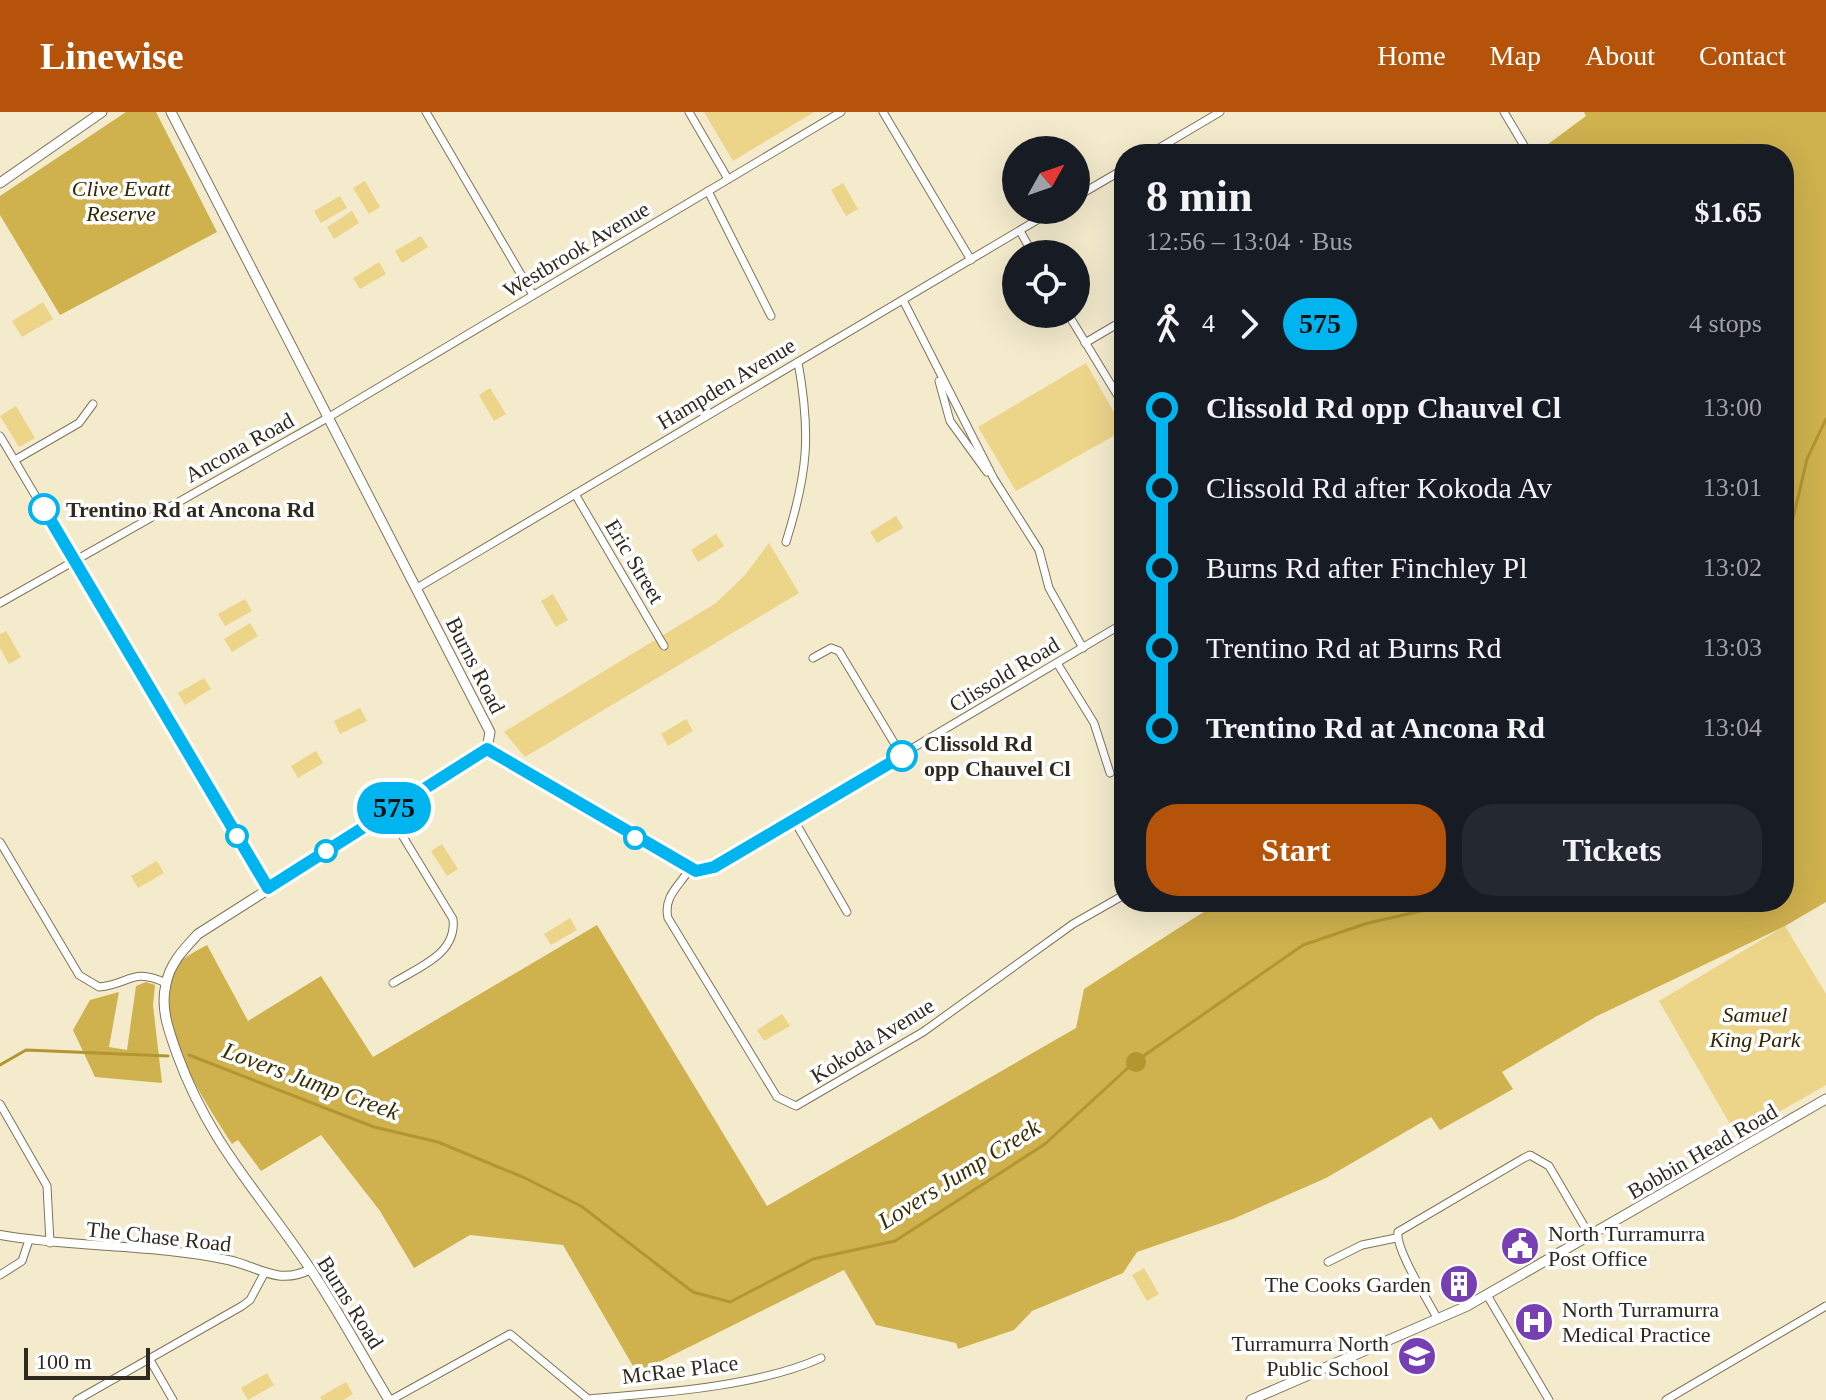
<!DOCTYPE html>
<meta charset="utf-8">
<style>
:root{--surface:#171b24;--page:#242831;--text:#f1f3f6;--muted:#9ea1a6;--accent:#b45309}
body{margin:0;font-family:"Times New Roman",serif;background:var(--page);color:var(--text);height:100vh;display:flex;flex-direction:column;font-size:30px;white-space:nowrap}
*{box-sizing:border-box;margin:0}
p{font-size:26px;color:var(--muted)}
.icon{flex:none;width:44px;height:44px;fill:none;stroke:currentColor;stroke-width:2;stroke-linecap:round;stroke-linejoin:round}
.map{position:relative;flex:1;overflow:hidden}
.panel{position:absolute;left:1114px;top:32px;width:680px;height:768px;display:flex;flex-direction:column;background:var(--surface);border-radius:32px;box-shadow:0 8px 32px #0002}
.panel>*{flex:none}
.badge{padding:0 16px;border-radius:26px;font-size:28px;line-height:52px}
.needle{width:52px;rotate:50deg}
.fabs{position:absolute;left:1002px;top:24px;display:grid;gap:16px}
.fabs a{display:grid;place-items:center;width:88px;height:88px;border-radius:50%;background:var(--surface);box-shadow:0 8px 32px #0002;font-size:40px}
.scale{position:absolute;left:24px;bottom:20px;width:126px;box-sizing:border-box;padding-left:8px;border:4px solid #2e2a1f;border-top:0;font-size:22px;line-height:28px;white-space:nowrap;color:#2e2a1f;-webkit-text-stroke:6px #fff;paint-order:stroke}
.map>.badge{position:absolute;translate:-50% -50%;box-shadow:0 0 0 4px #fff}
.legs{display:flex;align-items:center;gap:12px;height:88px;padding:0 32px;font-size:26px}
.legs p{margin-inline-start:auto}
.summary{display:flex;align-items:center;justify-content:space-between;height:136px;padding:0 32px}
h1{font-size:44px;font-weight:700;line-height:60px}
.action{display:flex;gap:16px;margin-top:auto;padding:16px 32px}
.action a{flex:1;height:92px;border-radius:32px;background:var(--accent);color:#fff;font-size:32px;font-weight:700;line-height:92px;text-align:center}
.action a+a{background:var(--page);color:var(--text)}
ul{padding:0 32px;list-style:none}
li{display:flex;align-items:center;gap:28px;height:80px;font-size:30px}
li i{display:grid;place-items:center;width:12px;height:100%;margin:0 10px;background:currentColor}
li i::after{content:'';width:20px;height:20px;margin:-10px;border:6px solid;border-radius:50%;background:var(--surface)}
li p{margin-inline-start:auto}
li:first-child i{background:linear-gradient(#0000 50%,currentColor 0)}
li:last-child i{background:linear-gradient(currentColor 50%,#0000 0)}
header{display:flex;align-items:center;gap:48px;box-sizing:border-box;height:112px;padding:0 40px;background:var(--accent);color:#fff}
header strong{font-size:38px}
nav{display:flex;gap:44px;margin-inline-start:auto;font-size:28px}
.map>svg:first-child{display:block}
.green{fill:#ecd489}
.forest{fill:#cfb14e}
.water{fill:#b3962f}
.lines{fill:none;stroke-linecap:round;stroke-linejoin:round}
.stream{stroke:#b3962f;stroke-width:3}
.minor-casing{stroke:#7d745a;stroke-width:9}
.tertiary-casing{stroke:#7d745a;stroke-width:10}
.secondary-casing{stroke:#7d745a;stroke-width:11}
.minor{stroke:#fff;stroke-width:7}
.tertiary{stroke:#fff;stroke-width:8}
.secondary{stroke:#fff;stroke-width:9}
.line-1-casing{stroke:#fff;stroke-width:18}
.line-1{stroke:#00b5ef;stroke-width:12}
.stop-1-dot{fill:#fff;stroke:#00b5ef;stroke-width:4}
.labels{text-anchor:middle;stroke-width:7;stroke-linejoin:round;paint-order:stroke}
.park-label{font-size:22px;font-style:italic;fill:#342800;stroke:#fff}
.street-label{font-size:22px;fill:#2e2a1f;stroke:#fff}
.stop-label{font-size:22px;font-weight:bold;fill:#2e2a1f;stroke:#fff;text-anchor:start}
.poi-label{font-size:22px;fill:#2e2a1f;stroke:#fff;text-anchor:start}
.water-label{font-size:24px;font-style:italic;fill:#3b2f02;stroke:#fff}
</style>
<header>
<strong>Linewise</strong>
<nav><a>Home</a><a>Map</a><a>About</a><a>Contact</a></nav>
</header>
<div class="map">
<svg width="1826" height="1288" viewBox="0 0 1826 1288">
<rect width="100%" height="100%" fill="#f4ebcd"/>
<!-- green -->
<g class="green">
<path d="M704,0h110l-81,49z"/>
<path d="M365,69l15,26 -11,7 -16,-26z"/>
<path d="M843,71l15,26 -12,7 -15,-26z"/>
<path d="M340,84l7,12 -26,15 -7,-12z"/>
<path d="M352,99l7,12 -25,16 -7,-12z"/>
<path d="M421,124l7,11 -26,16 -7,-12z"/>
<path d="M379,150l7,12 -26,15 -7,-11z"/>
<path d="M43,190l10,17 -31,18 -10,-16z"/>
<path d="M1086,251l38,67 -108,61 -38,-64z"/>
<path d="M490,276l16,26 -12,7 -15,-26z"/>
<path d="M16,294l19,32 -16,9 -19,-31z"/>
<path d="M896,404l7,12 -26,15 -7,-11z"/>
<path d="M716,422l8,12 -26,16 -7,-12z"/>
<path d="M769,431l30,50 -274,164 -21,-25 212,-129 29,-28z"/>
<path d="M553,482l15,26 -12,7 -15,-26z"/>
<path d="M245,487l7,12 -27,15 -7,-12z"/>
<path d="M250,511l8,13 -26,16 -8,-13z"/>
<path d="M6,519l15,26 -12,7 -9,-16v-14z"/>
<path d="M204,566l7,11 -26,16 -7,-12z"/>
<path d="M360,596l7,13 -27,13 -6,-13z"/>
<path d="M686,607l7,12 -25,15 -7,-12z"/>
<path d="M316,639l7,12 -25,15 -7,-12z"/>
<path d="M442,732l16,25 -11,7 -16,-25z"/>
<path d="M157,749l7,12 -26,15 -7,-12z"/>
<path d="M570,806l7,12 -26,15 -7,-11z"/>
<path d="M1785,814l41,68v91l-89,51 -78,-135z"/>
<path d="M782,902l8,12 -26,15 -7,-11z"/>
<path d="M1144,1156l15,26 -12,7 -15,-26z"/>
<path d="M267,1261l7,12 -26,15 -7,-12z"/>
<path d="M346,1270l7,12 -10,6h-21l-2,-3z"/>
</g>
<!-- forest -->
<g class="forest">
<path d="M126,0h30l61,120 -157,83 -60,-100v-19z"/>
<path d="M1584,0h242v790l-41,24 -188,90 -95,56 11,17 -73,41 -9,-13 -105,61 -93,41 -96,33 -14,21 -91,38 -18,19 -56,19 -2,-6 -80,-18 -32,-55 -207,103 -74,-128 -93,-10 -56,33 -34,-57 -59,-76 -60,36 -23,-31 -6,4c-25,-39 -79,-119 -62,-167 6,-17 23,-24 37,-32l41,76 73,-45 52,81 224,-132 170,281 309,-178 8,-39 135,-87h565v-748h-242l-2,-4 46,-34z"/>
<path d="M146,870l9,3 -2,20 9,78 -67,-6 -22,-47 17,-30 29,-8 -10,55 18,3 9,-64z"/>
</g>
<!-- water -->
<circle class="water" cx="1136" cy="950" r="10"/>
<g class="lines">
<!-- stream -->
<g class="stream">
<path d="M1784,445l23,-98 19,-40"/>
<path d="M189,943l185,72 64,15 87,36 56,28 112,86 37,10 83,-43 82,-18 150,-97 85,-78"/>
<path d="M1142,945l161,-112 65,-22 93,-21"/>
<path d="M0,953l26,-15 142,6"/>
</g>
<!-- minor casing -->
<g class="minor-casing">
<g id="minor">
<path d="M426,0l107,183"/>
<path d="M689,0l39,67"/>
<path d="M883,0l88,148"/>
<path d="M1504,0l25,42"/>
<path d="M1149,42l71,-42"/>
<path d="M708,79l63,125"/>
<path d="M1076,85l48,-28"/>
<path d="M1020,119l13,23"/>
<path d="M903,188l91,179 45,71 10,38 34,60"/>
<path d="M1068,202l56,92"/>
<path d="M1085,231l39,-23"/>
<path d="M939,269l11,40 37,51"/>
<path d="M0,324l268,452"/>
<path d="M15,348l64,-37 14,-19"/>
<path d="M575,382l89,152"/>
<path d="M786,430c22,-70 25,-108 12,-180"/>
<path d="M417,476l637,-378"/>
<path d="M0,491l329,-186 512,-305"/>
<path d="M813,546l18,-10 8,3 63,105"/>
<path d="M1057,551l37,60 16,50"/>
<path d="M487,637l202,121 16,1 419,-248"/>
<path d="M388,700l65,107c4,35 -34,48 -60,64"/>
<path d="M794,708l53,92"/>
<path d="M0,730l79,133 20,12c32,-3 32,-20 67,-4"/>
<path d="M689,758c-10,16 -26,27 -21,48l109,179 19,9 127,-74 150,-108 51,-29"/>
<path d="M0,992l47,82 3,57"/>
<path d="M1328,1150l34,-17 34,-7"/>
<path d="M0,1163l22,-14 7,-21"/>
<path d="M1487,1183l62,105"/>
<path d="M1437,1206c-9,-18 -42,-69 -39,-86l126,-74 6,-3 19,11 41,70"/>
<path d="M150,1248l23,40"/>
<path d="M77,1288l165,-94 8,-6 15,-28"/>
<path d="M391,1288l119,-66 78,65c71,-6 169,-12 233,-41"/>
<path d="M1666,1288l160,-94"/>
</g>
</g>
<!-- tertiary casing -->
<g class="tertiary-casing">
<path id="tertiary" d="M0,1123c75,13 155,9 228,25 32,7 50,26 83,9"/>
</g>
<!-- secondary casing -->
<g class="secondary-casing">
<g id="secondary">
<path d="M171,0l319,620 -3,17 -9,7 -280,178c-14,15 -28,29 -32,50 -6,25 3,47 11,70 33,91 83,139 134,216 28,42 52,87 78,130"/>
<path d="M0,71l102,-71"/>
<path d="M1251,1288l216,-94 359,-207"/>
</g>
</g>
<!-- minor -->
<use href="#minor" class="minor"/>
<!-- tertiary -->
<use href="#tertiary" class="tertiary"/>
<!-- secondary -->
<use href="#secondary" class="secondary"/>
</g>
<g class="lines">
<!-- line-1 casing -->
<g class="line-1-casing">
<path id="line-1" d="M44,397l224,379 219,-139 209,122 18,-4 188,-111"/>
</g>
<!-- line-1 -->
<use href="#line-1" class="line-1"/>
</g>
<!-- icons -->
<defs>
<g id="civic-disc" transform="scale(2)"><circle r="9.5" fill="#783fb5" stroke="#fff"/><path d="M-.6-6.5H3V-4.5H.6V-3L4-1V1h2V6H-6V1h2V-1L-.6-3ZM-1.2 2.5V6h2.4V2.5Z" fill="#fff"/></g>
<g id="building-disc" transform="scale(2)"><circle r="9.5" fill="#783fb5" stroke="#fff"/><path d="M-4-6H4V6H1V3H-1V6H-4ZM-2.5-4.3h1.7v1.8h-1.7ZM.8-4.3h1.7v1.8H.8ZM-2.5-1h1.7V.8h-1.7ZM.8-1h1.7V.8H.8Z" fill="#fff"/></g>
<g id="hospital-disc" transform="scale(2)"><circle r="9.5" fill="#783fb5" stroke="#fff"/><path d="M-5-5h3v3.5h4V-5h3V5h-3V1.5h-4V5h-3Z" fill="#fff"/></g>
<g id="school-disc" transform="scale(2)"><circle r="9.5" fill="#783fb5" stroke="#fff"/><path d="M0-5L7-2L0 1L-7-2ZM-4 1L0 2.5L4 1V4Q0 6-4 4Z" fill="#fff"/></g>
</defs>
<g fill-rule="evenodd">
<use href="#civic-disc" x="1520" y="1134"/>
<use href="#building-disc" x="1459" y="1172"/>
<use href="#hospital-disc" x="1534" y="1210"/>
<use href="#school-disc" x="1417" y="1244"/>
</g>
<!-- markers -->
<g class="stop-1-dot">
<circle cx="44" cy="397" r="14"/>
<circle cx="902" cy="644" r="14"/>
<circle cx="237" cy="724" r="10"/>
<circle cx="635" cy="726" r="10"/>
<circle cx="326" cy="739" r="10"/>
</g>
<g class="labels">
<!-- park labels -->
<g class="park-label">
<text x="121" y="84">Clive Evatt<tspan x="121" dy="25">Reserve</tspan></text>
<text x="1755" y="910">Samuel<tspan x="1755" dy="25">King Park</tspan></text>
</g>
<!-- street labels -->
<g class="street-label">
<text transform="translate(576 137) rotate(-31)" y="8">Westbrook Avenue</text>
<text transform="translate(726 271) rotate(-31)" y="8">Hampden Avenue</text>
<text transform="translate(239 335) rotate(-29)" y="8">Ancona Road</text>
<text transform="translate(635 449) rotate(59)" y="8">Eric Street</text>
<text transform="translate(476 553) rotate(63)" y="8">Burns Road</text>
<text transform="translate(1004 562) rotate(-31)" y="8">Clissold Road</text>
<text transform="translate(872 928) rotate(-32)" y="8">Kokoda Avenue</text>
<text transform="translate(1702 1039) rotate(-30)" y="8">Bobbin Head Road</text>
<text transform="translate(159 1124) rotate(6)" y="8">The Chase Road</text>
<text transform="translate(351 1190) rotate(58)" y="8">Burns Road</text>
<text transform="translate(680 1257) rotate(-7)" y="8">McRae Place</text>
</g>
<!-- stop labels -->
<g class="stop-label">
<text x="66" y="405">Trentino Rd at Ancona Rd</text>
<text x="924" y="639">Clissold Rd<tspan x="924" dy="25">opp Chauvel Cl</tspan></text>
</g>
<!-- poi labels -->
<g class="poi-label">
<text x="1548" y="1129">North Turramurra<tspan x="1548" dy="25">Post Office</tspan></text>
<text x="1431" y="1180" text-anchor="end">The Cooks Garden</text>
<text x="1562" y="1205">North Turramurra<tspan x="1562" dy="25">Medical Practice</tspan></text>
<text x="1389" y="1239" text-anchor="end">Turramurra North<tspan x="1389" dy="25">Public School</tspan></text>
</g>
<!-- water labels -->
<g class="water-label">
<text transform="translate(311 969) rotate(20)" y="8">Lovers Jump Creek</text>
<text transform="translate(959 1062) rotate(-32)" y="8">Lovers Jump Creek</text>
</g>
</g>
</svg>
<div class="fabs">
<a><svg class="needle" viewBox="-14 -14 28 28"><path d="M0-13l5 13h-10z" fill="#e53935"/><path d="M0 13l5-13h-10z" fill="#9ea1a6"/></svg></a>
<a><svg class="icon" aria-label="locate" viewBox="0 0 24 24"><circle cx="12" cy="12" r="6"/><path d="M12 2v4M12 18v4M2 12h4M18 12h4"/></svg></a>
</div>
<div class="scale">100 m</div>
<b class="badge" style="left:394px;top:696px;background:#00b5ef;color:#111">575</b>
<section class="panel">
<div class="summary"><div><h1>8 min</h1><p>12:56 – 13:04 · Bus</p></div><b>$1.65</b></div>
<div class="legs"><svg class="icon" aria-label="walk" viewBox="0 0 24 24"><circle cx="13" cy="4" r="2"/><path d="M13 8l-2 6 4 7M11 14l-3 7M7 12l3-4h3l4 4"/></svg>4<svg class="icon" aria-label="forward" viewBox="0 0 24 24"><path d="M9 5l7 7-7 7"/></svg><b class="badge" style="background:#00b5ef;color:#111">575</b><p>4 stops</p></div>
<ul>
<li><i style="color:#00b5ef"></i><b>Clissold Rd opp Chauvel Cl</b><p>13:00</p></li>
<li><i style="color:#00b5ef"></i><span>Clissold Rd after Kokoda Av</span><p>13:01</p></li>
<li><i style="color:#00b5ef"></i><span>Burns Rd after Finchley Pl</span><p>13:02</p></li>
<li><i style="color:#00b5ef"></i><span>Trentino Rd at Burns Rd</span><p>13:03</p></li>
<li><i style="color:#00b5ef"></i><b>Trentino Rd at Ancona Rd</b><p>13:04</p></li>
</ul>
<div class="action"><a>Start</a><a>Tickets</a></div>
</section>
</div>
